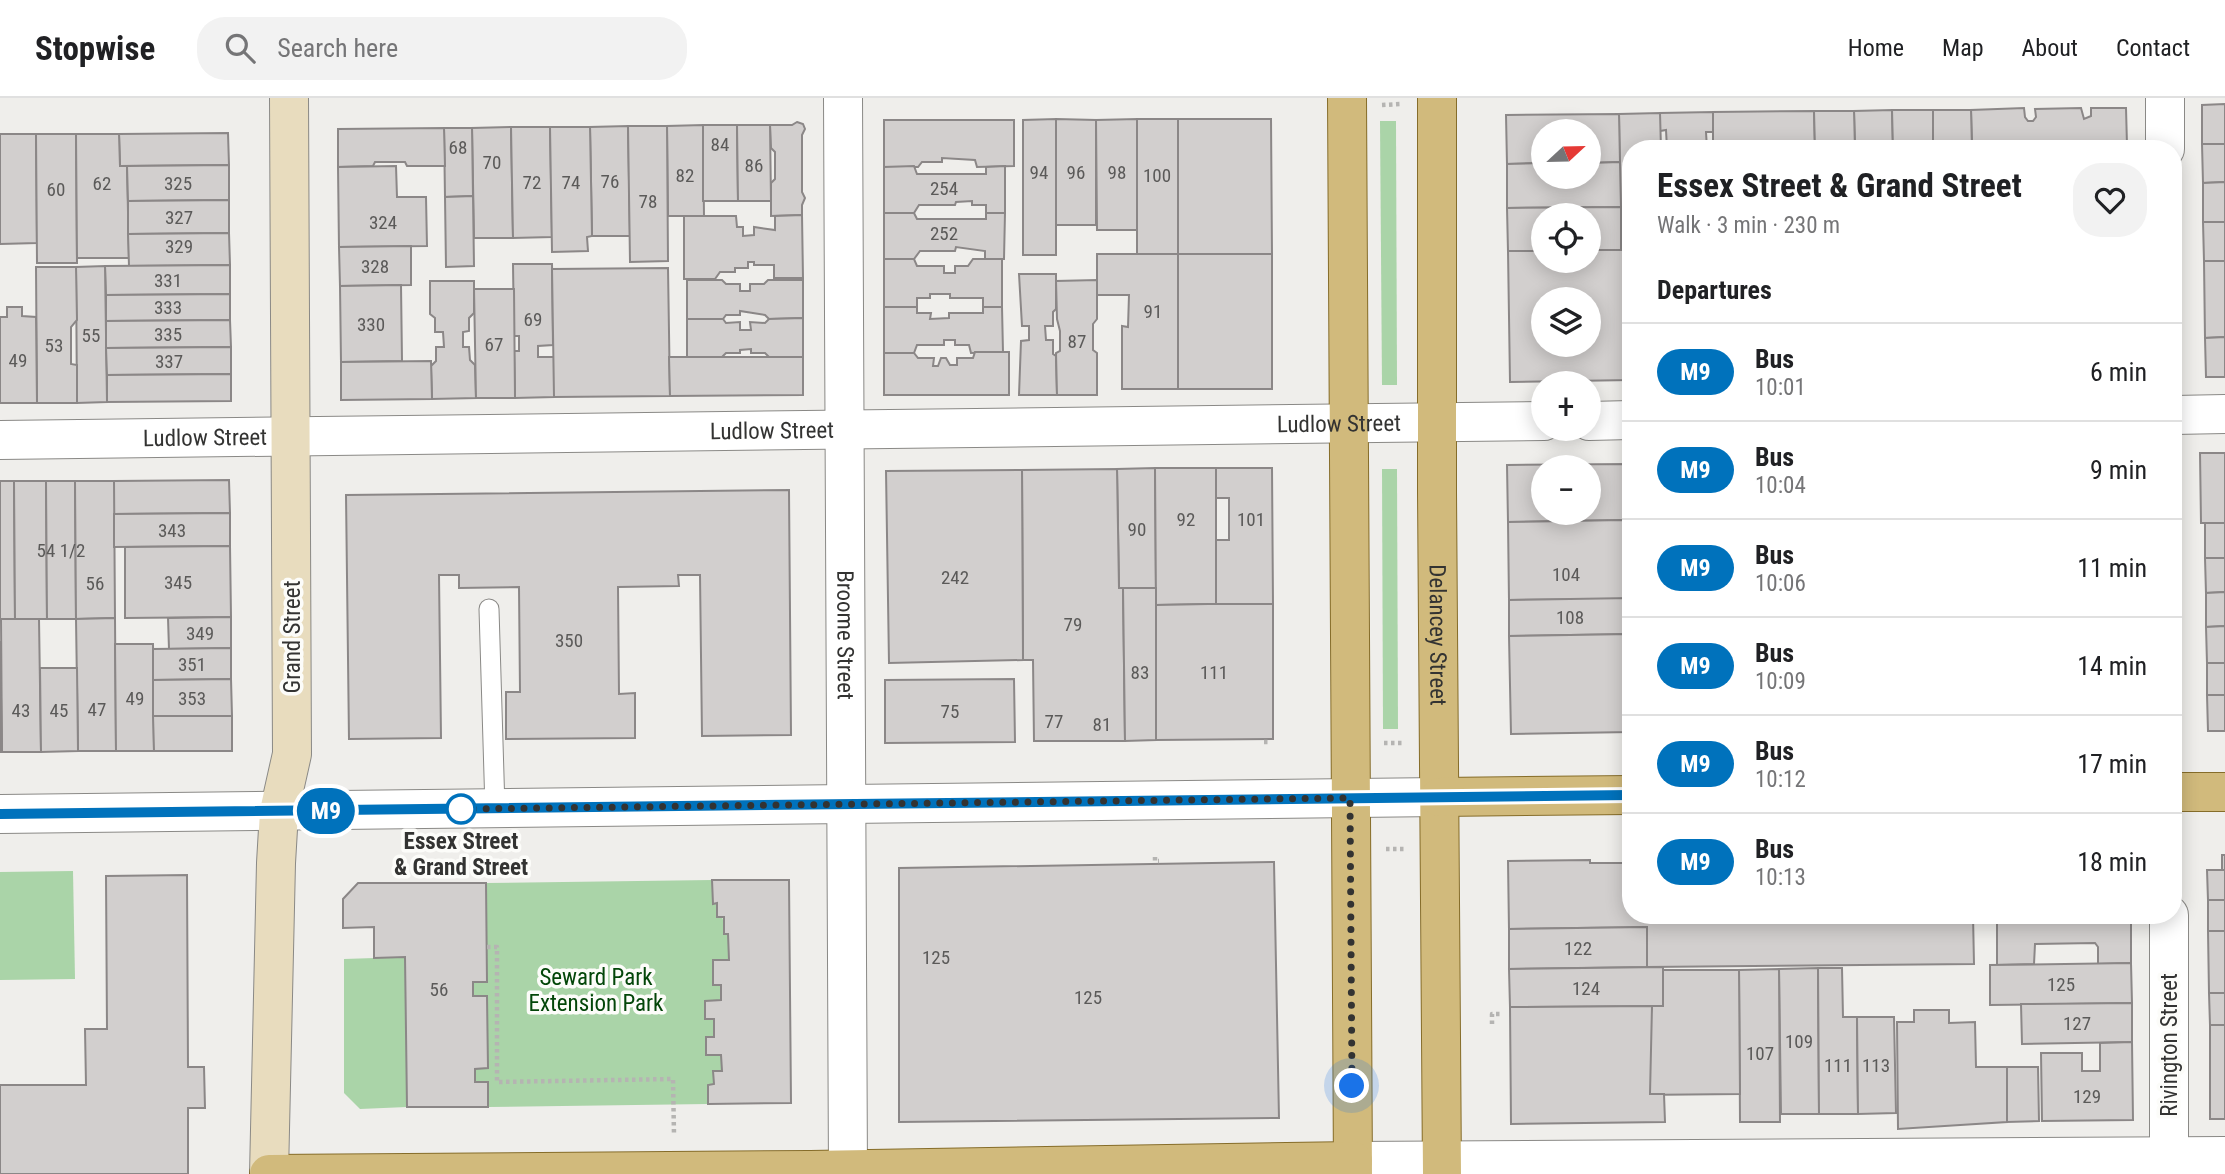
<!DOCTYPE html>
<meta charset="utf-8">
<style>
:root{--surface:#fff;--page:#f2f2f2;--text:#202124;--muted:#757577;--line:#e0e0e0}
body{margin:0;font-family:"Roboto Condensed",sans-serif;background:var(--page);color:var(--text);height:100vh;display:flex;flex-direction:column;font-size:26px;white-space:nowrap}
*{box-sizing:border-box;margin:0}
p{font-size:23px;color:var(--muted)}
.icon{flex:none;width:38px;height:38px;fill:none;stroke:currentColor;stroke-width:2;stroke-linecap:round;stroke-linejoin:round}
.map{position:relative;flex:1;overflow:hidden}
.details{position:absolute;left:1622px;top:42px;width:560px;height:784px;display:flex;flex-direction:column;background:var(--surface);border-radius:28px;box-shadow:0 4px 18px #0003}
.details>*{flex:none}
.badge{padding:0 14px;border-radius:23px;font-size:24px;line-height:46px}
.needle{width:46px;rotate:68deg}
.buttons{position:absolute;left:1531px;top:21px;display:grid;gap:14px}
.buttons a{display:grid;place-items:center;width:70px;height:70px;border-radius:50%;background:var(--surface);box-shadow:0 4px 18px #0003;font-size:35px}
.you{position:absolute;width:35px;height:35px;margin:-18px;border:5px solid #fff;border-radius:50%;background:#1a73e8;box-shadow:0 0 0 10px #1a73e833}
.map>.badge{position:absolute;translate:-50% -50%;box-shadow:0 0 0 4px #fff}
h2{padding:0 35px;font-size:26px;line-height:63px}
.round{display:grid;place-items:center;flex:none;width:74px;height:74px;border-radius:28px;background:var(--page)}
.overview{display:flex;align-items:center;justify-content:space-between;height:119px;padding:0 35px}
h1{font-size:33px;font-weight:700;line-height:52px}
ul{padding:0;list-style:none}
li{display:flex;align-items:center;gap:21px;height:98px;padding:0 35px;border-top:2px solid var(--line)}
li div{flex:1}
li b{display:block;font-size:26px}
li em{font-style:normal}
li .badge{min-width:77px;font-weight:700;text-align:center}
header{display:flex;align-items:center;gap:42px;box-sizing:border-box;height:98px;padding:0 35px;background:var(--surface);border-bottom:2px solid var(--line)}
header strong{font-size:33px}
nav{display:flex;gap:38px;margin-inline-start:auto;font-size:24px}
.search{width:490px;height:63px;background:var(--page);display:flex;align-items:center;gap:18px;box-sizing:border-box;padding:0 24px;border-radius:28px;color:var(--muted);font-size:26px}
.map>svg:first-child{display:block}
.green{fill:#aad4a8}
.building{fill:#d2cfce;stroke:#8b8787;stroke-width:2;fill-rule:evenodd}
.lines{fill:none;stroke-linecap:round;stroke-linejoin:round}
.service-casing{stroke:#8a8986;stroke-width:21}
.minor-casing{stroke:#8a8986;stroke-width:40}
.secondary-casing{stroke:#8a8986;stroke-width:40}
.primary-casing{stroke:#866d2a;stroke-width:40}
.path{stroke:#b5b4b2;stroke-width:4.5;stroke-dasharray:3.5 3.5;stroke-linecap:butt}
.service{stroke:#fff;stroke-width:19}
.minor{stroke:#fff;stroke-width:38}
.secondary{stroke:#e8dcbe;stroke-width:38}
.primary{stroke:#d1ba7c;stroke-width:38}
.line-casing{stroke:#fff;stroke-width:16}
.line{stroke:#0072bc;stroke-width:10}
.walk{stroke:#333332;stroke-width:7;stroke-dasharray:0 12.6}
.stop-dot{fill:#fff;stroke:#0072bc;stroke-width:3.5}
.labels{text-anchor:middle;stroke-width:7;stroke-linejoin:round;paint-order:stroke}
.number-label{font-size:19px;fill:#5b5a59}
.street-label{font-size:23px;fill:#333332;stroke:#fcfcf9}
.stop-label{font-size:23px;font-weight:bold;fill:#333332;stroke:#fcfcf9}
.park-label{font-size:23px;fill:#034609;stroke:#fcfcf9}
</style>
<header>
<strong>Stopwise</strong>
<div class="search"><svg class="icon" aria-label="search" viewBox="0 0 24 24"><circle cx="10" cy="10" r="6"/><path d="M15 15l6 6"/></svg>Search here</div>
<nav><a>Home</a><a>Map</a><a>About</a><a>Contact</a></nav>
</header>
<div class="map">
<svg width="2225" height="1076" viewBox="0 0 2225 1076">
<rect width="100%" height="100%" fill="#efeeeb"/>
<!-- green -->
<g class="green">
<path d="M1380,23h16l1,264h-15z"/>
<path d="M1382,371h15l1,260h-15z"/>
<path d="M73,773l2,108 -75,1v-108z"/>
<path d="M712,782l1,23h4l11,31 1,26 -16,1v24h8v15l-16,1v18h9v18h-8v18h15l1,16h-8v13l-6,1v19l-220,3v-25h-13v-13l13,-1 -1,-72h-14v-14h14l-1,-99z"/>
<path d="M405,859l2,150 -47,2 -16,-16v-134z"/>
</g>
<!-- building -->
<g class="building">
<path d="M2225,6v40h-23v-39z"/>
<path d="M2024,10l1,9 3,4h5l3,-4 -1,-8 46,-1 3,11 7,-3v-8h35l1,37 -155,2 -1,-37z"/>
<path d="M1892,12l1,39h-38l-1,-38z"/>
<path d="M1892,12h41v39h-40z"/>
<path d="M1933,12h38l1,39h-39z"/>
<path d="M1814,13l1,38h-102v-37z"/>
<path d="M1814,13h40l1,38h-40z"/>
<path d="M1713,14v20h-7l1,17h-40l-1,-19 -6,1v-18z"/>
<path d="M1660,15l1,36h-30v101h-10l-2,-136z"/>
<path d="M1619,16l1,48 -31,1v-32h-45v32l-37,1 -1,-49z"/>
<path d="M1056,21v136h-33v-135z"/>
<path d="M1056,21l40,1v105h-40z"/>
<rect x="1137" y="21" width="41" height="135"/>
<path d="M1137,21v111h-40l-1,-110z"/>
<path d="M1178,21h93l1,135h-94z"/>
<path d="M884,22h130v46l-37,1 -2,-7 -33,-2v4h-20l-4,5h-34z"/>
<path d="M797,24l6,2 2,5 -3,6v57l3,6 -3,7v10l-31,1v-33l4,-4v-27l-4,-4 -1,-23h22z"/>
<path d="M703,27l1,91h-36l-1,-90z"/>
<path d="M703,27h34l1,76h-35z"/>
<path d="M737,27h33l1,76h-33z"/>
<path d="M628,28l2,110h-38l-2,-109z"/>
<path d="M628,28h39l1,135 -38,1z"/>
<path d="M511,29l2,111h-39l-2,-110z"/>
<path d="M511,29h39l2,110 -39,1z"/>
<path d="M550,29h40l2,109 -5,1 1,14 -36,1z"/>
<path d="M444,30h28l1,68 -28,1z"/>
<path d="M444,30l1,38h-38l-2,-4h-30l-2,4 -35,1v-38z"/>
<path d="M228,35l1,32 -109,1 -1,-32z"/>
<path d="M0,36h36l1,109 -37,1z"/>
<path d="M36,36h40l1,129h-40z"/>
<path d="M76,36h43l1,32h7l2,92h-52z"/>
<path d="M2202,46h23v38l-22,1z"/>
<path d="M2127,47v4h-117v-3z"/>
<path d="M1620,64l1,45 -114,1v-44l37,-1v14h45v-14z"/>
<path d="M229,67v35l-101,1 -1,-35z"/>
<path d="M396,68l1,31h29l1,49 -88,1 -1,-80z"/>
<path d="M914,68l3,8h69v-7l19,-1v47h-19v-8h-14v-4l-16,1 -1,3h-36l-5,8h-30v-46z"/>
<path d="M2225,84v40h-22v-39z"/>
<path d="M473,98l1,70 -28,1 -1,-70z"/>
<path d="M229,102v33l-101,1v-33z"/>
<path d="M1621,109v43h-32v-35h-45v36h-36l-1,-43z"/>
<path d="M884,115h30l3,6h69v-6h19l-1,46h-19v-8l-29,-4 -1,4h-35l-6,8h-30z"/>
<path d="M802,117l1,63h-29v-13h-20v-3h-6v6h-13v4h-15l-5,7h-31v-63h52l1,11h6v9l11,-1v-8l21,3v-14z"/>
<path d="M2203,124h22v39h-21z"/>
<path d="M229,135l1,32 -101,1 -1,-32z"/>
<path d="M411,148v39l-71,1 -1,-39z"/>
<path d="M1589,152h42v130l-121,2 -2,-131h36v10h45zM1544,201h45v46h-45z"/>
<path d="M1097,156h81v135h-56v-63l6,1 1,-32h-32z"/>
<rect x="1178" y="156" width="94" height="135"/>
<path d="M884,161h30l3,7h27v7h11v-7h13l5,-7h29v48h-19v-9h-33v-4h-20v4h-13v9h-33z"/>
<path d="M2204,163h21v76l-20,1z"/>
<path d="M513,166h39l1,81 -15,1v11h16v40l-39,1 -1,-47h5v-15h-5z"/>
<path d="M230,167v29l-124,1 -1,-29z"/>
<path d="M105,168l2,136 -30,1 -1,-136z"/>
<path d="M36,169h40l1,53 -6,7v37l6,1v38h-40z"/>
<path d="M668,170l2,128 -116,1 -2,-128z"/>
<path d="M1019,176h37v35l-3,3v14h-8l1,14h7v14l3,2 1,39h-38l2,-54 8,-1v-14h-7z"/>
<path d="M687,182h35l4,4h14v7h10v-7h14l4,-4h35v38l-34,1 -4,-4 -25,-4v4h-14l-3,4h-36z"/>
<path d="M1097,182v39l-4,5v26l4,3v42h-40l-1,-42 4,-2v-20l-3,-12 -1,-38z"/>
<path d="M430,183h44v32l-5,5v13l-6,1v15h6l1,13 5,5 1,33 -44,1 -1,-33 5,-5v-14h8l-1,-15h-8v-14l-5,-4z"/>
<path d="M401,187l1,76 -61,1 -1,-76z"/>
<path d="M474,191h40l1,109h-39z"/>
<path d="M230,196v26l-124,1v-26z"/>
<path d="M7,209h15v9l14,1 1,86h-37v-86h7z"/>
<path d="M884,209h33v6h14l-1,6 19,-1v-5h34v-6h19l1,45 -32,1 -2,-8h-14v-5h-11v5h-27l-3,8h-30z"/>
<path d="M803,220v39h-34l-4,-4h-14v-4l-11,1v3h-14l-4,4h-35v-38h36l3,4 14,-1v8h11l-1,-8 15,1 4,-4z"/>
<path d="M230,222l1,27 -125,1v-27z"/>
<path d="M2225,239v40h-19l-1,-39z"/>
<path d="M231,249v27l-124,1 -1,-27z"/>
<path d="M975,254h34v43h-125v-42h30l4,5h16l-1,8h5l3,-8h5l4,7h7v-7h16z"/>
<path d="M669,259h134v38l-133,1z"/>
<path d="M431,263l1,38 -91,1v-38z"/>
<path d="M231,276v27l-124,1v-27z"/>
<path d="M2200,355h25v70h-24z"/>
<path d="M1631,366v134l-7,1 -1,-79 -115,2 -1,-57zM1544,369h45v46h-45z"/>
<path d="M1155,370l1,120h-37l-2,-119z"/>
<path d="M1155,370h61v136l-60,1z"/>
<path d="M1216,370h56l1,136h-57v-64h13v-42h-13z"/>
<path d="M1117,371l2,119h4l2,153h-91l-1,-81h-10l-1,-190z"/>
<path d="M1022,372l1,190 -134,3 -3,-192z"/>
<path d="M229,382l1,33 -116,1v-33z"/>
<path d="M0,383h14l1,138h-15z"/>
<path d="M14,383h32l1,138h-32z"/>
<path d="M46,383h29l1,138h-29z"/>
<path d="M75,383h39l1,137 -39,1z"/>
<path d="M789,392l2,245 -89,1 -2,-161h-22l1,11 -61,1 1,107 16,-1v45l-129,1v-47h14l-1,-105 -60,1v-13h-20l2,163 -92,1 -3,-244z"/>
<path d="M230,415v33l-116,1v-33z"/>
<path d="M1623,422l1,79 -115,1 -1,-78z"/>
<rect x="2205" y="425" width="20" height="35"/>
<path d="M230,448l1,71 -106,1v-71z"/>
<path d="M2205,460h20v34l-19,1z"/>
<path d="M1123,490h33v152l-31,1z"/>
<path d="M2225,494v34l-19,1v-34z"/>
<path d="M1631,500v36l-122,2v-36z"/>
<path d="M1208,506h65v135l-117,1v-135z"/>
<path d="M231,519v31l-62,1 -1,-31z"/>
<path d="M115,520l1,133h-38l-2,-132z"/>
<path d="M1,521h38l2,133h-39z"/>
<path d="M2225,528v37h-18l-1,-36z"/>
<path d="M1631,536v98l-120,2 -2,-98z"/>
<path d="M0,543l2,111h-2z"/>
<path d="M115,546h38l1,107h-38z"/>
<path d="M231,550v31l-78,1v-31z"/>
<rect x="2207" y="565" width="18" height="32"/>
<path d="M40,570h37l1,83 -37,1z"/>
<path d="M231,581l1,37h-79v-36z"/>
<path d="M1014,581l1,63 -130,1v-63z"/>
<path d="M2207,597h18v36h-17z"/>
<path d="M153,618h79v35h-78z"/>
<rect x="2222" y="757" width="3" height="15"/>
<path d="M1590,762v3h37l-1,-3h5v55h342l1,49 -327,3v-40l-138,2 -1,-68z"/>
<path d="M1274,764l5,256 -380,4v-254z"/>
<path d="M2207,772h18v30h-17z"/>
<path d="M187,777l1,192h16l1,41h-17v66h-188v-89h86l-1,-56h22l-1,-153z"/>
<path d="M712,782h77l2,223 -83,1v-19l6,-1 -1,-13h9l-1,-16h-15v-18h8v-18h-9v-18l16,-1v-15h-8v-25h16l-1,-26h-4v-17h-7v-14l-4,1z"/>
<path d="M358,785h128l1,99h-14v14h14l1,72 -13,1v13h13v25h-81l-2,-150 -31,1v-31l-31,1v-29z"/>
<rect x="2208" y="802" width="17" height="31"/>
<path d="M1997,817h134v48l-33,1v-17l-3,-4 -60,1 -1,20 -37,1z"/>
<path d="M1647,829v40l-138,2v-40z"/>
<path d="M2208,833h17v62h-16z"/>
<path d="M2131,865l1,40 -142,2v-40z"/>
<path d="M1663,869v39l-153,1 -1,-38z"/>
<path d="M1818,870l1,146h-38l-2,-145z"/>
<path d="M1818,870h24l1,49h14l1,97h-39z"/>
<path d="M1779,871l1,153h-40l-1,-152z"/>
<path d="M1663,872h76l1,124 -103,1v-81l14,-1 1,-7h11z"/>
<path d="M2209,895h16v32h-15z"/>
<path d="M2132,905v39l-110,2 -1,-40z"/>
<path d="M1652,908l-2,88h14l1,28 -154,2 -1,-117z"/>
<path d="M1914,912h35v13l26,-1 1,45h31v55l-109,7 -1,-107h17z"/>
<path d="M1857,919h37l2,96 -38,1z"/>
<rect x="2210" y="927" width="15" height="94"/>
<path d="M2132,944l1,78 -91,1 -1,-68h41v18h18v-28z"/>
<path d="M2007,969h31l1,54 -32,1z"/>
</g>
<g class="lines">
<!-- service casing -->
<g class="service-casing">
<path id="service" d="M489,511l6,200"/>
</g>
<!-- minor casing -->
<g class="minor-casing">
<g id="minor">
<path id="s1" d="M843,0l5,1076"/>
<path d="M2165,0v51"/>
<path d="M2174,317l51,-1"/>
<path d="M1589,323l42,-1"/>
<path id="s2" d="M0,342l1544,-19"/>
<path d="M0,716l1440,-17"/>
<path d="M2169,817v259"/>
<path d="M1353,1063l872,-5"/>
</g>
</g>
<!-- secondary casing -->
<g class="secondary-casing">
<path id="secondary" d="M269,1076l7,-311 3,-51 13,-58 -3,-656"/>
</g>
<!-- primary casing -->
<g class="primary-casing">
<g id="primary">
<path d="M1347,0l6,1076"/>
<path id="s3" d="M1437,0v394l5,682"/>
<path d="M2174,694h51"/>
<path d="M1440,699l191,-2"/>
<path d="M269,1076l541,-4 543,-9"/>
</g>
</g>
<!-- path -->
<g class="path">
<path d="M1382,7l19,-1"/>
<path d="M1264,644h4v2"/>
<path d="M1384,645h19"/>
<path d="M1386,751h19"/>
<path d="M1155,759v4h4"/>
<path d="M487,849h10v135l176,-3 1,56"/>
<path d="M1492,926v-10h9"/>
</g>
<!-- service -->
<use href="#service" class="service"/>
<!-- minor -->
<use href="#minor" class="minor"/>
<!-- secondary -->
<use href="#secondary" class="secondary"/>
<!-- primary -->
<use href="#primary" class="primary"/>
</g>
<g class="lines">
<!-- line casing -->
<g class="line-casing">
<path id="line" d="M0,716l1631,-19"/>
</g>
<!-- line -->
<use href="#line" class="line"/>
<!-- walk -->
<path class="walk" d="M461,711l889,-11 2,288"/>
</g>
<!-- markers -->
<circle class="stop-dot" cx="461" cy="711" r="14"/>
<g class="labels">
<!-- number labels -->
<g class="number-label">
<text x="720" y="53">84</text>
<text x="458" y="56">68</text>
<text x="492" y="71">70</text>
<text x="754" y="74">86</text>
<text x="1039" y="81">94</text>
<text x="1076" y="81">96</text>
<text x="1117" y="81">98</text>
<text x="685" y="84">82</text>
<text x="1157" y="84">100</text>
<text x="610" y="90">76</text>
<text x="532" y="91">72</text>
<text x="571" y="91">74</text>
<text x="102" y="92">62</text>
<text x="178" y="92">325</text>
<text x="944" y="97">254</text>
<text x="56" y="98">60</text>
<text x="648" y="110">78</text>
<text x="179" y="126">327</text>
<text x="383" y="131">324</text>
<text x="944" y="142">252</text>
<text x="179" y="155">329</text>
<text x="375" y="175">328</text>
<text x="168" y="189">331</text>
<text x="168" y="216">333</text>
<text x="1153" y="220">91</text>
<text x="533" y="228">69</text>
<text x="371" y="233">330</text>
<text x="168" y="243">335</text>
<text x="91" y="244">55</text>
<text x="1077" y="250">87</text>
<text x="494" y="253">67</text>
<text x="54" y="254">53</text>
<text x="18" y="269">49</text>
<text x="169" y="270">337</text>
<text x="1186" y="428">92</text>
<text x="1251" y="428">101</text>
<text x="1137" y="438">90</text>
<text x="172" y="439">343</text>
<text x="61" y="459">54 1/2</text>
<text x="1566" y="483">104</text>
<text x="955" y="486">242</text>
<text x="178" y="491">345</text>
<text x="95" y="492">56</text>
<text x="1570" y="526">108</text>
<text x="1073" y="533">79</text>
<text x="200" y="542">349</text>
<text x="569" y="549">350</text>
<text x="192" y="573">351</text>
<text x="1140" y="581">83</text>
<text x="1214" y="581">111</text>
<text x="135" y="607">49</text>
<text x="192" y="607">353</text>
<text x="97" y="618">47</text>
<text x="21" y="619">43</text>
<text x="59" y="619">45</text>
<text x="950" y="620">75</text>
<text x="1054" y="630">77</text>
<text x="1102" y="633">81</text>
<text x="1578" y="857">122</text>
<text x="936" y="866">125</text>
<text x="2061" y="893">125</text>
<text x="1586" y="897">124</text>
<text x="439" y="898">56</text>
<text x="1088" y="906">125</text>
<text x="2077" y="932">127</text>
<text x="1799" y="950">109</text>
<text x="1760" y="962">107</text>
<text x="1838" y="974">111</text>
<text x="1876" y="974">113</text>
<text x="2087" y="1005">129</text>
</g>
<!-- street labels -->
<g class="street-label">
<text dy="8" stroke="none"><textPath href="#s2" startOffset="1339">Ludlow Street</textPath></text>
<text dy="8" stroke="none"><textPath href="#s2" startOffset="772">Ludlow Street</textPath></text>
<text dy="8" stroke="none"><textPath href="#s2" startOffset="205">Ludlow Street</textPath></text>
<text dy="8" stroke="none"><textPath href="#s1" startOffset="537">Broome Street</textPath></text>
<text dy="8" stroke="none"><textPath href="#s3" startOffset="537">Delancey Street</textPath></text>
<text transform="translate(292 539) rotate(-90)" y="8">Grand Street</text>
<text transform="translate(2169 947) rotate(-90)" y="8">Rivington Street</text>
</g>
<!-- stop labels -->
<g class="stop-label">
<text x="461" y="751">Essex Street<tspan x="461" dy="26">&amp; Grand Street</tspan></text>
</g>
<!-- park labels -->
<g class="park-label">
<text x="596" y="887">Seward Park<tspan x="596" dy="26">Extension Park</tspan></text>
</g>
</g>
</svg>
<div class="buttons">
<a><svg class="needle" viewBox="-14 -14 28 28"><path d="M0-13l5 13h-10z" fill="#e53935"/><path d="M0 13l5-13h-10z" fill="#757577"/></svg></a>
<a><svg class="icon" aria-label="locate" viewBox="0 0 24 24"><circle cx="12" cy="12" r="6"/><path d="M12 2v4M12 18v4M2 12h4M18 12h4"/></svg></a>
<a><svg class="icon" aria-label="layers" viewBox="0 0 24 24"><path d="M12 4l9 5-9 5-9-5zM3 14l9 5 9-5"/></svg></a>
<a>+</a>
<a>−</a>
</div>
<div class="you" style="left:1352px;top:988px"></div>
<b class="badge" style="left:326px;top:713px;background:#0072bc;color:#fff">M9</b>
<section class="details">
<div class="overview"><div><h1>Essex Street &amp; Grand Street</h1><p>Walk · 3 min · 230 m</p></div><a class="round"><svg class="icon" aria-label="heart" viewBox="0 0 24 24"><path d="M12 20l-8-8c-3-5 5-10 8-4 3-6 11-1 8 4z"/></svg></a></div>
<h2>Departures</h2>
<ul>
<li><span class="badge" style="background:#0072bc;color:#fff">M9</span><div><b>Bus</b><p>10:01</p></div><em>6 min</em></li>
<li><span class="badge" style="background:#0072bc;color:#fff">M9</span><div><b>Bus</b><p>10:04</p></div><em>9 min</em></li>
<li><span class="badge" style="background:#0072bc;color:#fff">M9</span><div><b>Bus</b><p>10:06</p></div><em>11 min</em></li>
<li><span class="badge" style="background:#0072bc;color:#fff">M9</span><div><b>Bus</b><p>10:09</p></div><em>14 min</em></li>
<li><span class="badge" style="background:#0072bc;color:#fff">M9</span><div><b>Bus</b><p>10:12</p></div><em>17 min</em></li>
<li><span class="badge" style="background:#0072bc;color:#fff">M9</span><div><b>Bus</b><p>10:13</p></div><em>18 min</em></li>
</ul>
</section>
</div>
